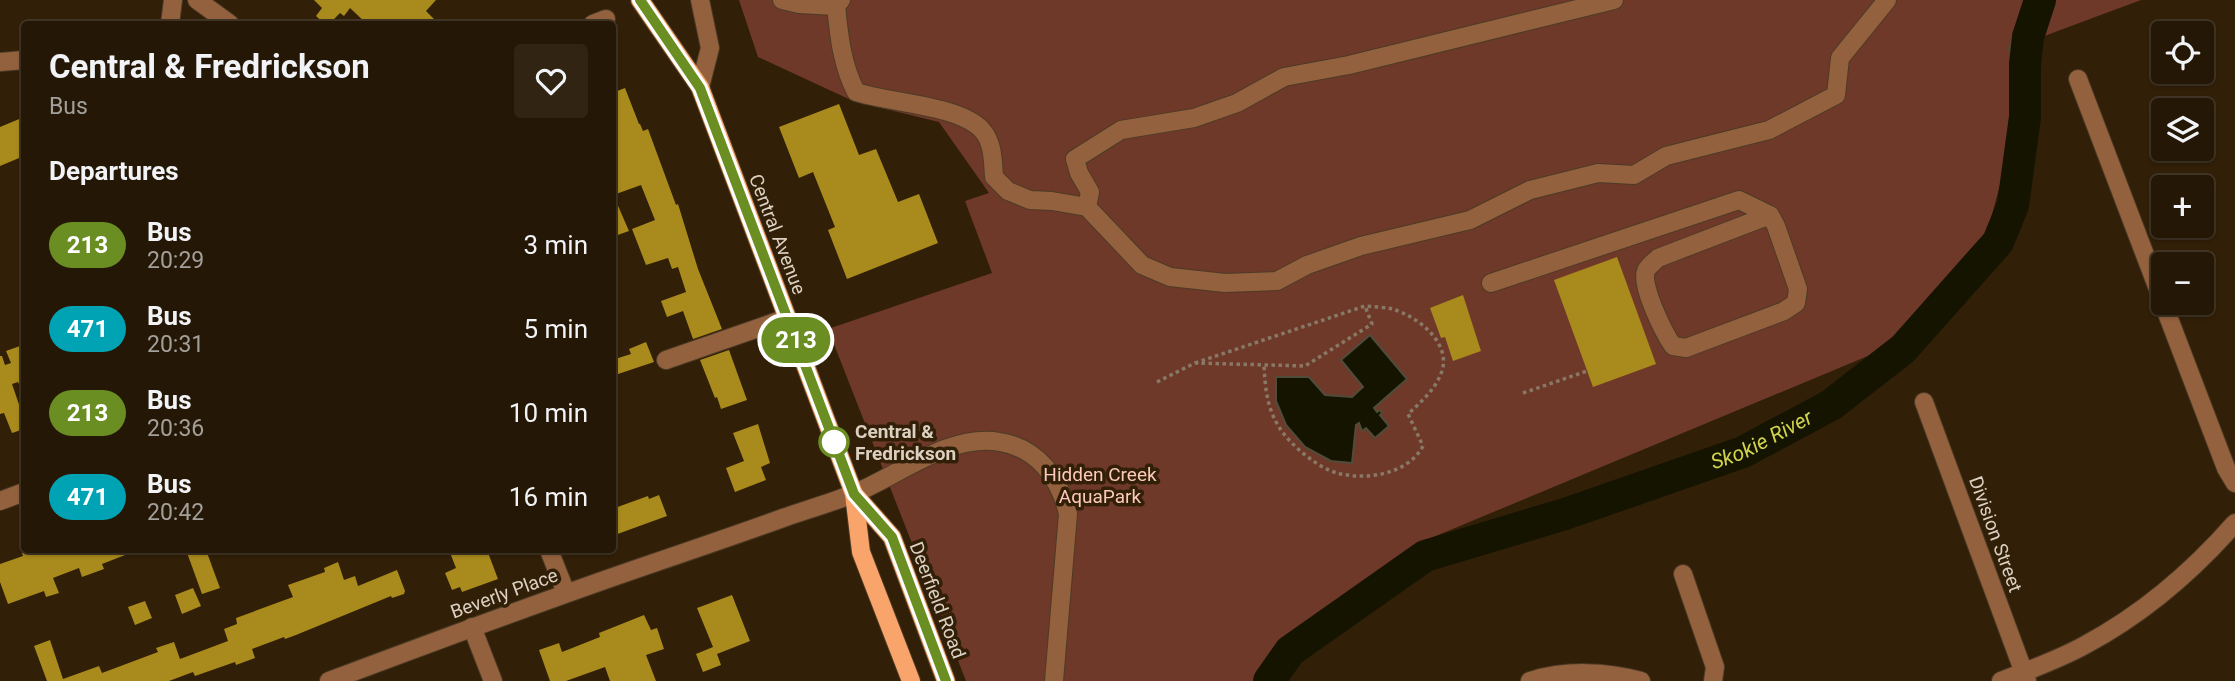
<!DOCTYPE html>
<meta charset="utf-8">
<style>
:root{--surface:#251705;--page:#312413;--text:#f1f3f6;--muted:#a39f9a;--line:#423627}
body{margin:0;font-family:Roboto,sans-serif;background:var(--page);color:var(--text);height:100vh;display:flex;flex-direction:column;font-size:26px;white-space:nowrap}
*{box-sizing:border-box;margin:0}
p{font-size:23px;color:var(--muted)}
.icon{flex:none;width:38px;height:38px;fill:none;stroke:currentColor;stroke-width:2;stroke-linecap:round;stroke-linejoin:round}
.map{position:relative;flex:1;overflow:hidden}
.drawer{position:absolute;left:21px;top:21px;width:595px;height:532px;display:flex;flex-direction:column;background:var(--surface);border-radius:7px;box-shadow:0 2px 5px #0004,0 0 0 2px var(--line)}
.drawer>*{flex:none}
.badge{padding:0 14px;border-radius:23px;font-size:24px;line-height:46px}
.fabs{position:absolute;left:2151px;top:21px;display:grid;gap:14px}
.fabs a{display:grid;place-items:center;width:63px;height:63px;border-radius:7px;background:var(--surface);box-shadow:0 2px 5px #0004,0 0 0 2px var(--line);font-size:35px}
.map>.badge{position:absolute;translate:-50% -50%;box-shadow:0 0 0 4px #fff}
h2{padding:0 28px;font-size:26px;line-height:63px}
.round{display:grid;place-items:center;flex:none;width:74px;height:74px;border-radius:7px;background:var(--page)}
.overview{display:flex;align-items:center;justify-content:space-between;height:119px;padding:0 28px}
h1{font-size:33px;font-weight:700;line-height:52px}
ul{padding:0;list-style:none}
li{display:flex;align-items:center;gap:21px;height:84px;padding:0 28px}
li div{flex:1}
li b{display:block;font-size:26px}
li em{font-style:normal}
li .badge{min-width:77px;font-weight:700;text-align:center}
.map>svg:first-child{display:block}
.green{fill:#6f392a}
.water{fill:#141400;stroke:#504c3a;stroke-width:2}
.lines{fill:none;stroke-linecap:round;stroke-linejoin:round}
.river{stroke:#141400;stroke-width:32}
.building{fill:#a98a1c}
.minor-casing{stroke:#4c3b25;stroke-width:20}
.major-casing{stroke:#4c3b25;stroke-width:20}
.path{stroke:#887966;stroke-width:3.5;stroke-dasharray:3.5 3.5;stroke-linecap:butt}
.minor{stroke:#94613e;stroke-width:18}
.major{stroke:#f9a46a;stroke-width:18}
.line-casing{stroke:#fff;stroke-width:16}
.line{stroke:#6b8e23;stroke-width:10}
.stop-dot{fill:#fff;stroke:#6b8e23;stroke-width:3.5}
.labels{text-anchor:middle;stroke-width:7;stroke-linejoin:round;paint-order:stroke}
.street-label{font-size:19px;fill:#dbd0c1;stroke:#311f07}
.stop-label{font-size:19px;font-weight:bold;fill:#dbd0c1;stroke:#311f07;text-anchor:start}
.park-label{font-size:19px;fill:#fcc9bb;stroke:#311f07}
.water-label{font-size:21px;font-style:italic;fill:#d1d34d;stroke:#311f07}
</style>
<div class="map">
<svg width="2235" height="681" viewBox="0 0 2235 681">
<rect width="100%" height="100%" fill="#311f07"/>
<!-- green -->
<path class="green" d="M739,0h1402l-102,38 -54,203 -98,107 -468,195 -136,98 -30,40h-287l-138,-352 164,-56 -27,-72 24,-8 -50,-71 -86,-21 -95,-44z"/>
<!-- water -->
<g class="water">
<path d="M2026,0h27l-14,38 -30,11z"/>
<path d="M1370,335l37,44 -33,29 3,4 3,-2 2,3 -2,2 9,11 -14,12 -9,-10 -4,3 -3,-8 -3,2 -4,38 -21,-2 -26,-14 -19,-22 -10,-24v-24h33l16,18 27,2 11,-10 -22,-27z"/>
</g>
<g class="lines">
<!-- river -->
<path class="river" id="s1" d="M1269,681l21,-30 135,-95 140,-42 178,-62 88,-47 72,-56 95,-107 15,-37 12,-88v-53l3,-27 12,-37"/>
</g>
<!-- building -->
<g class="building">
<path d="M314,0h122l-10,11 13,13h-72l-17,-16 -6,8 -4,-3 -11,11h-4l-9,-8 6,-8z"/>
<path d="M625,88l14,36h1l3,7 5,-2 28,76 2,-1 20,65 24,60 -29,10 -10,-28 -16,6 -6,-16 25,-9 -8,-25 -6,2 -4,-11 -22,7 -14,-36 23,-9 -14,-35 -25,9 -4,-8v-93z"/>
<path d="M839,104l20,51 17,-6 22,53 21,-8 19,49 -91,36 -19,-49 7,-3 -22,-55 -14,6 -20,-51z"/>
<path d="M24,117v39l-24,10v-39z"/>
<path d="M612,192l17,39 -17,6z"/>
<path d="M1617,257l39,107 -63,23 -39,-107z"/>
<path d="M1463,295l18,56 -28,10 -8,-24 -4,1 -11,-30z"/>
<path d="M646,342l8,20 -42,14v-16l19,-6 -2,-5z"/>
<path d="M20,346l4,12v38l-6,-14 -6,2 12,35v10l-12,4 -8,-20 -4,1v-58h2l3,9 6,-2 -5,-12z"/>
<path d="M729,350l18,50 -26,9 -4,-12 -2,1 -15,-38z"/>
<path d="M758,424l12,39 -9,4 5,13 -31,12 -9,-24 18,-7 -11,-28z"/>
<path d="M659,495l8,21 -55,20v-27l36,-13 1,3z"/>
<path d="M31,550h107l-36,14 2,5 -22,8 -3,-9 -26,10 6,15 -13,4 -2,-6 -36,13 -8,-22v-18l23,-8 -1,-3z"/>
<path d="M186,550h20l14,38 -18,6z"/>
<path d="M449,550h38l11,29 -36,13 -2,-5 -8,3 -7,-17 11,-5z"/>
<path d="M338,562l6,18 11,-4 3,10 39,-16 8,21 -1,3 -12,4 -1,-2 -95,39 -11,4 -1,-2 -32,12 3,9 -19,7 -1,-3 -40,14 -2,-4 -24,9h-122l-13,-35 16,-6 13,39 36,-13 3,7 56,-21 -2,-4 18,-6 6,17 48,-18 -4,-12 13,-5 -1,-6 57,-21 -5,-12 37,-13 -1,-4z"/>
<path d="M193,588l8,18 -19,8 -7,-19z"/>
<path d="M732,595l18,46 -33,13 4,11 -18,7 -7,-18 17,-7 -16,-39z"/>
<path d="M145,601l7,17 -17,7 -7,-18z"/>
<path d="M644,615l7,15 6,-2 7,21 -18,6 10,26h-46l-5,-14 -39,14h-16l-11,-31 20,-7 3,9 38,-15 -1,-4z"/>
</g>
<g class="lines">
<!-- minor casing -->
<g class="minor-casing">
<g id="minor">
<path d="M197,0l33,24"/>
<path d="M782,0l17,4 37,2 5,-6"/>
<path d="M1614,0l-265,65 -65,12 -47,26 -43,15 -73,12 -46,29 4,14 11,19 -3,15 55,58 28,12 55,6 52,-2 30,-16 54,-19 109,-26 60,-30 68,-17 36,2 32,-19 103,-26 67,-35 4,-37 47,-58"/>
<path d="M836,6c3,30 6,59 20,86 33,11 103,13 126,38 11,12 11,31 12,47l14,14 22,9 22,1 35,6"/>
<path d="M170,24l3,-24"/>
<path d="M593,24l13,-5"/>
<path d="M0,62l24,-2"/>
<path d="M2078,79l85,223"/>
<path d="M700,87l10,-39 -10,-48"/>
<path d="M1491,283l248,-83 31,15 6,11 22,63 -2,14 -12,8 -98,37 -13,-2c-9,-13 -33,-61 -27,-75 2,-5 8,-9 12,-13l112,-43"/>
<path d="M2163,303l63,165 9,15"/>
<path d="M666,360l121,-42"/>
<path d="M1924,402l103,279"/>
<path d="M0,501l24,-9"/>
<path d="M549,550l17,43"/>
<path d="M1683,574l32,93 -2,14"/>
<path d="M472,627l21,54"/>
<path d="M329,681c104,-39 208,-78 313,-114 47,-16 94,-32 141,-49 23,-8 47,-15 70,-24 45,-18 96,-61 147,-52 38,6 60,37 68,72l-14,167"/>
<path d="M1530,681c35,-11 76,-10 111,0"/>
<path d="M2001,681c28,-11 57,-21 84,-36 58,-31 107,-73 150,-122"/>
</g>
</g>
<!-- major casing -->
<g class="major-casing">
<g id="major">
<path d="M640,0l60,87 154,407 7,58 50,129"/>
<path d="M854,494l38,43 54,144"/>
</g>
</g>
<!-- path -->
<g class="path">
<path d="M1195,363l170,-57c9,1 19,1 27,3 25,7 59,33 50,62 -6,18 -21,31 -34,43l15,32c-15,28 -56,35 -86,27 -19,-5 -48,-29 -58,-46 -12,-19 -14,-40 -15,-62"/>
<path d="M1157,382l38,-19 110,3 67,-42 -7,-18"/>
<path d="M1523,393l64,-22"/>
</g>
<!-- minor -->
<use href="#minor" class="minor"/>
<!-- major -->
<use href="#major" class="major"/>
</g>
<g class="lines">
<!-- line casing -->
<g class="line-casing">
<path id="line" d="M640,0l60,88 154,406 38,43 54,144"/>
</g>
<!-- line -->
<use href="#line" class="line"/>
</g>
<!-- markers -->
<circle class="stop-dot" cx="834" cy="442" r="14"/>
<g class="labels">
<!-- street labels -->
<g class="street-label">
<text transform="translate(778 234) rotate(69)" y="7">Central Avenue</text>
<text transform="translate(1996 534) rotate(70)" y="7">Division Street</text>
<text transform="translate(504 593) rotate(-20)" y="7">Beverly Place</text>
<text transform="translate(938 600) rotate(69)" y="7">Deerfield Road</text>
</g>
<!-- stop labels -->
<g class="stop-label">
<text x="855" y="438">Central &amp;<tspan x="855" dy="22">Fredrickson</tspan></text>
</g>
<!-- park labels -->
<g class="park-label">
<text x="1100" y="481">Hidden Creek<tspan x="1100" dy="22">AquaPark</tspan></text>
</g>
<!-- water labels -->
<g class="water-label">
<text dy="7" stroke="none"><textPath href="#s1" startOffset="558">Skokie River</textPath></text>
</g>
</g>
</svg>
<div class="fabs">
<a><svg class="icon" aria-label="locate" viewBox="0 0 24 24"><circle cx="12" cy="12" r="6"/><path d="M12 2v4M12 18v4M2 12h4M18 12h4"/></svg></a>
<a><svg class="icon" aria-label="layers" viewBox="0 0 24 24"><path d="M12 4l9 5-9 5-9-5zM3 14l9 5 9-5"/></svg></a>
<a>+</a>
<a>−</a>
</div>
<b class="badge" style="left:796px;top:340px;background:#6b8e23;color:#fff">213</b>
<section class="drawer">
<div class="overview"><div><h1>Central &amp; Fredrickson</h1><p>Bus</p></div><a class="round"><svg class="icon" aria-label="heart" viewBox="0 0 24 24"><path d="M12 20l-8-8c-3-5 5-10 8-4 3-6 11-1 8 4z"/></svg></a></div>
<h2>Departures</h2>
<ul>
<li><span class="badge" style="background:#6b8e23;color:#fff">213</span><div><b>Bus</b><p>20:29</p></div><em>3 min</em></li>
<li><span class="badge" style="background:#00a3b4;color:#fff">471</span><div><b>Bus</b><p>20:31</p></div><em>5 min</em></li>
<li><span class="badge" style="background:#6b8e23;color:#fff">213</span><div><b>Bus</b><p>20:36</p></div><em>10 min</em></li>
<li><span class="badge" style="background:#00a3b4;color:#fff">471</span><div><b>Bus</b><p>20:42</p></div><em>16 min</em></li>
</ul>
</section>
</div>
